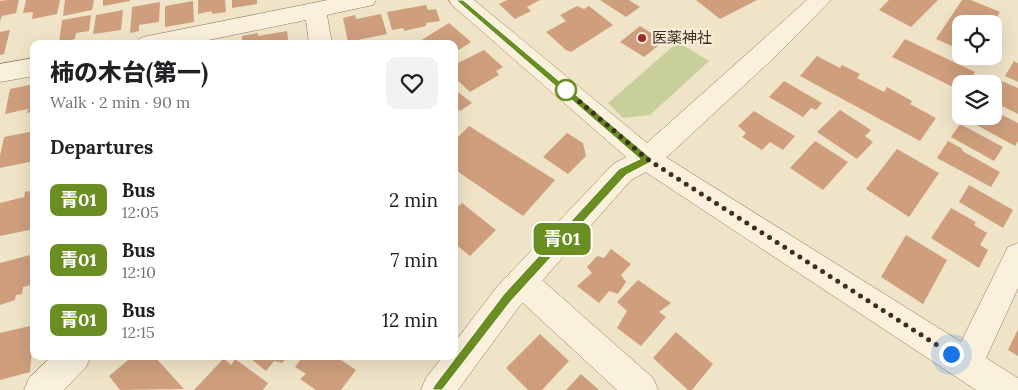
<!DOCTYPE html>
<meta charset="utf-8">
<style>
:root{--surface:#fff;--page:#f2f2f2;--text:#202124;--muted:#757577}
body{margin:0;font-family:Lora,"Noto Sans JP",serif;background:var(--page);color:var(--text);height:100vh;display:flex;flex-direction:column;font-size:19px;white-space:nowrap}
*{box-sizing:border-box;margin:0}
p{font-size:16px;color:var(--muted)}
.icon{flex:none;width:28px;height:28px;fill:none;stroke:currentColor;stroke-width:2;stroke-linecap:round;stroke-linejoin:round}
.map{position:relative;flex:1;overflow:hidden}
.side{position:absolute;left:30px;top:40px;width:428px;height:320px;display:flex;flex-direction:column;background:var(--surface);border-radius:10px;box-shadow:0 5px 20px #0002}
.side>*{flex:none}
.badge{padding:0 10px;border-radius:8px;font-size:18px;line-height:32px}
.controls{position:absolute;left:952px;top:15px;display:grid;gap:10px}
.controls a{display:grid;place-items:center;width:50px;height:50px;border-radius:10px;background:var(--surface);box-shadow:0 5px 20px #0002;font-size:25px}
.you{position:absolute;width:25px;height:25px;margin:-12px;border:4px solid #fff;border-radius:50%;background:#1a73e8;box-shadow:0 0 0 8px #1a73e833}
.map>.badge{position:absolute;translate:-50% -50%;box-shadow:0 0 0 2px #fff}
h2{padding:0 20px;font-size:19px;line-height:45px}
.round{display:grid;place-items:center;flex:none;width:52px;height:52px;border-radius:10px;background:var(--page)}
.headline{display:flex;align-items:center;justify-content:space-between;height:85px;padding:0 20px}
h1{font-size:24px;font-weight:800;line-height:38px}
ul{padding:0;list-style:none}
li{display:flex;align-items:center;gap:15px;height:60px;padding:0 20px}
li div{flex:1}
li b{display:block;font-size:19px}
li em{font-style:normal}
li .badge{min-width:55px;font-weight:700;text-align:center}
.map>svg:first-child{display:block}
.green{fill:#c9cf9b}
.building{fill:#cf9f7d}
.lines{fill:none;stroke-linecap:round;stroke-linejoin:round}
.minor-casing{stroke:#8d765c;stroke-width:1}
.tertiary-casing{stroke:#8d765c;stroke-width:1}
.minor{fill:#faf1dc;fill-rule:evenodd}
.tertiary{fill:#faf1dc;fill-rule:evenodd}
.line{fill:#6b8e23;stroke:#fff}
.walk{stroke:#3d2e20;stroke-width:5;stroke-dasharray:0 9}
.poi-dot{fill:#9e2a2b;stroke:#f7eed8;stroke-width:2}
.stop-dot{fill:#fff;stroke:#6b8e23;stroke-width:2.5}
.labels{text-anchor:middle;stroke-width:4.5;stroke-linejoin:round;paint-order:stroke}
.poi-label{font-size:15px;fill:#3d2e20;stroke:#f7eed8;text-anchor:start}
</style>
<div class="map">
<svg width="1018" height="390" viewBox="0 0 1018 390">
<rect width="100%" height="100%" fill="#f0e4c8"/>
<!-- green -->
<path class="green" d="M678,42l31,19 -59,54 -27,3 -15,-15z"/>
<!-- building -->
<g class="building">
<path d="M8,0h11l-3,13 -14,3 -2,5v-20z"/>
<path d="M26,0h34l-3,14 -25,5 1,-7 -10,1z"/>
<path d="M65,0h29l-2,10 -29,6z"/>
<path d="M103,0h27v1l-27,5z"/>
<path d="M198,0h27l1,12 -14,2v-3l-14,3z"/>
<path d="M232,0h25v4l-25,4z"/>
<path d="M507,0h33l-13,7 4,4 -16,8 -16,-15z"/>
<path d="M600,0h29l11,7 -14,10z"/>
<path d="M696,0h61l-37,19z"/>
<path d="M889,0h49l-27,27 -32,-17z"/>
<path d="M962,0h9l29,12 -7,12h-32v26l-25,-11z"/>
<path d="M193,1l1,21 -29,5v-21z"/>
<path d="M160,2l-1,20 -20,3v6l-9,2 2,-26z"/>
<path d="M426,5l2,5 8,-1 4,12 -14,2v3l-22,5 -1,-3 -11,2 -5,-18z"/>
<path d="M577,6l7,3 5,-3 24,19 -42,27 -5,-2 -20,-18 20,-11 -6,-6z"/>
<path d="M123,10l-2,20 -28,4 3,-19z"/>
<path d="M381,14l6,20 -39,8 -5,-24 12,-3 1,4z"/>
<path d="M91,15l-2,16 -13,2 -1,6 -16,4 3,-23z"/>
<path d="M449,23l22,19 -17,11v-9h-39z"/>
<path d="M640,26l24,15 -20,16 -24,-15z"/>
<path d="M10,30l-6,24 -4,1v-23z"/>
<path d="M287,31l2,13h-47v-8l16,-3v3z"/>
<path d="M905,39l70,33 -7,12h-7v7l-69,-34z"/>
<path d="M484,50l19,17 -7,4 3,4 -29,17 -16,-15v-12z"/>
<path d="M817,56l23,12 2,-3 18,9 -3,4 27,14 3,-5 25,14 -2,3 26,14 -16,23 -120,-65z"/>
<path d="M1014,61l4,2v19l-13,-6z"/>
<path d="M992,77l26,11v26l-24,-12v-18h-6z"/>
<path d="M784,81l38,22 -6,7 -5,-2 -8,9 -34,-20z"/>
<path d="M34,84v28l-7,1 1,-4 -23,5 5,-25z"/>
<path d="M454,89l18,14 -12,8 -6,-4z"/>
<path d="M840,110l31,20 -6,6 8,6 -16,17 -40,-27z"/>
<path d="M754,111l41,25 -12,14 -13,-8 -8,8 -20,-13 4,-4 -8,-7z"/>
<path d="M994,111l24,12v18l-3,5 -51,-28 1,-2h29z"/>
<path d="M960,124l43,23 -9,14 -43,-24z"/>
<path d="M469,126l86,54 -32,36 -69,-47v-28z"/>
<path d="M34,131v30l-34,7v-12l4,-19z"/>
<path d="M567,133l16,10 3,13 -18,18 -25,-17z"/>
<path d="M815,141l33,21 -25,28 -33,-22z"/>
<path d="M948,141l13,7 3,4 36,20 -9,15 -54,-29z"/>
<path d="M897,149l42,24 -30,44 -43,-28z"/>
<path d="M969,185l44,25 -10,18 -44,-26z"/>
<path d="M34,190v39l-34,7v-33l24,-6 1,-5z"/>
<path d="M462,203l34,27 -26,26 -16,-13v-33z"/>
<path d="M951,208l25,14 -2,3 13,8 -7,12 8,5 -9,18 -48,-30z"/>
<path d="M906,235l41,25 -24,44 -42,-27z"/>
<path d="M611,249l20,15 -10,11 5,7 -8,12 -9,-3 -10,12 -22,-17 15,-13 -5,-6 10,-11 7,2z"/>
<path d="M34,254v30l-11,3 -1,7 -6,1 -1,5 -15,5v-42z"/>
<path d="M638,280l33,23 -12,9 7,5 -25,29 -24,-18 10,-17 -10,-9z"/>
<path d="M34,325l-4,47 -30,8v-47z"/>
<path d="M1018,329v27l-10,-6z"/>
<path d="M676,332l37,32 -21,26h-4l-35,-32z"/>
<path d="M540,334l29,27 -27,29h-14l-22,-22z"/>
<path d="M133,356h21l30,33 -64,1 -11,-14z"/>
<path d="M253,356h35l-6,7 -8,-2 -8,10 -15,-12z"/>
<path d="M303,356h32l21,14 -15,20h-25l-16,-11 6,-5 -11,-7z"/>
<path d="M224,358l7,7 4,-6 33,24 -5,7h-69z"/>
<path d="M581,374l18,16h-33z"/>
</g>
<g class="lines">
<!-- minor casing -->
<g class="minor-casing">
<g id="minor">
<path d="M328,0h48l-3,5 -46,10 5,29h-23l-3,-24 -117,24h-52l3,-6 8,-2z"/>
<path d="M34,58v18l-34,6v-18z"/>
<path d="M647,148l9,3 305,191 47,-95 10,-4v45l-32,70 32,20v12h-42l-338,-223 -4,-8 4,-8z"/>
<path d="M522,268l11,4 120,106 5,12h-41l-106,-98 -4,-10 4,-10z"/>
<path d="M52,356h39l-5,11 -22,23h-40l5,-12z"/>
</g>
</g>
<!-- tertiary casing -->
<g class="tertiary-casing">
<path id="tertiary" d="M449,0h25l173,143 160,-143h24l-54,55 -121,112 -25,13 -113,128 -60,82h-37l5,-12 17,-22h11v-13l42,-55 117,-124 13,-7 -174,-152z"/>
</g>
<!-- minor -->
<use href="#minor" class="minor"/>
<!-- tertiary -->
<use href="#tertiary" class="tertiary"/>
</g>
<!-- line -->
<path class="line" d="M456,0h7l189,159 -1,3 -25,13 -115,126 -69,89h-10l2,-4 70,-92 115,-125 21,-10z"/>
<g class="lines">
<!-- walk -->
<path class="walk" d="M566,90l81,69 304,195"/>
</g>
<!-- markers -->
<circle class="poi-dot" cx="642" cy="38" r="5"/>
<circle class="stop-dot" cx="566" cy="90" r="10"/>
<g class="labels">
<!-- poi labels -->
<g class="poi-label">
<text x="652" y="43">医薬神社</text>
</g>
</g>
</svg>
<div class="controls">
<a><svg class="icon" aria-label="locate" viewBox="0 0 24 24"><circle cx="12" cy="12" r="6"/><path d="M12 2v4M12 18v4M2 12h4M18 12h4"/></svg></a>
<a><svg class="icon" aria-label="layers" viewBox="0 0 24 24"><path d="M12 4l9 5-9 5-9-5zM3 14l9 5 9-5"/></svg></a>
</div>
<div class="you" style="left:951px;top:354px"></div>
<b class="badge" style="left:562px;top:239px;background:#6b8e23;color:#fff">青01</b>
<section class="side">
<div class="headline"><div><h1>柿の木台(第一)</h1><p>Walk · 2 min · 90 m</p></div><a class="round"><svg class="icon" aria-label="heart" viewBox="0 0 24 24"><path d="M12 20l-8-8c-3-5 5-10 8-4 3-6 11-1 8 4z"/></svg></a></div>
<h2>Departures</h2>
<ul>
<li><span class="badge" style="background:#6b8e23;color:#fff">青01</span><div><b>Bus</b><p>12:05</p></div><em>2 min</em></li>
<li><span class="badge" style="background:#6b8e23;color:#fff">青01</span><div><b>Bus</b><p>12:10</p></div><em>7 min</em></li>
<li><span class="badge" style="background:#6b8e23;color:#fff">青01</span><div><b>Bus</b><p>12:15</p></div><em>12 min</em></li>
</ul>
</section>
</div>
